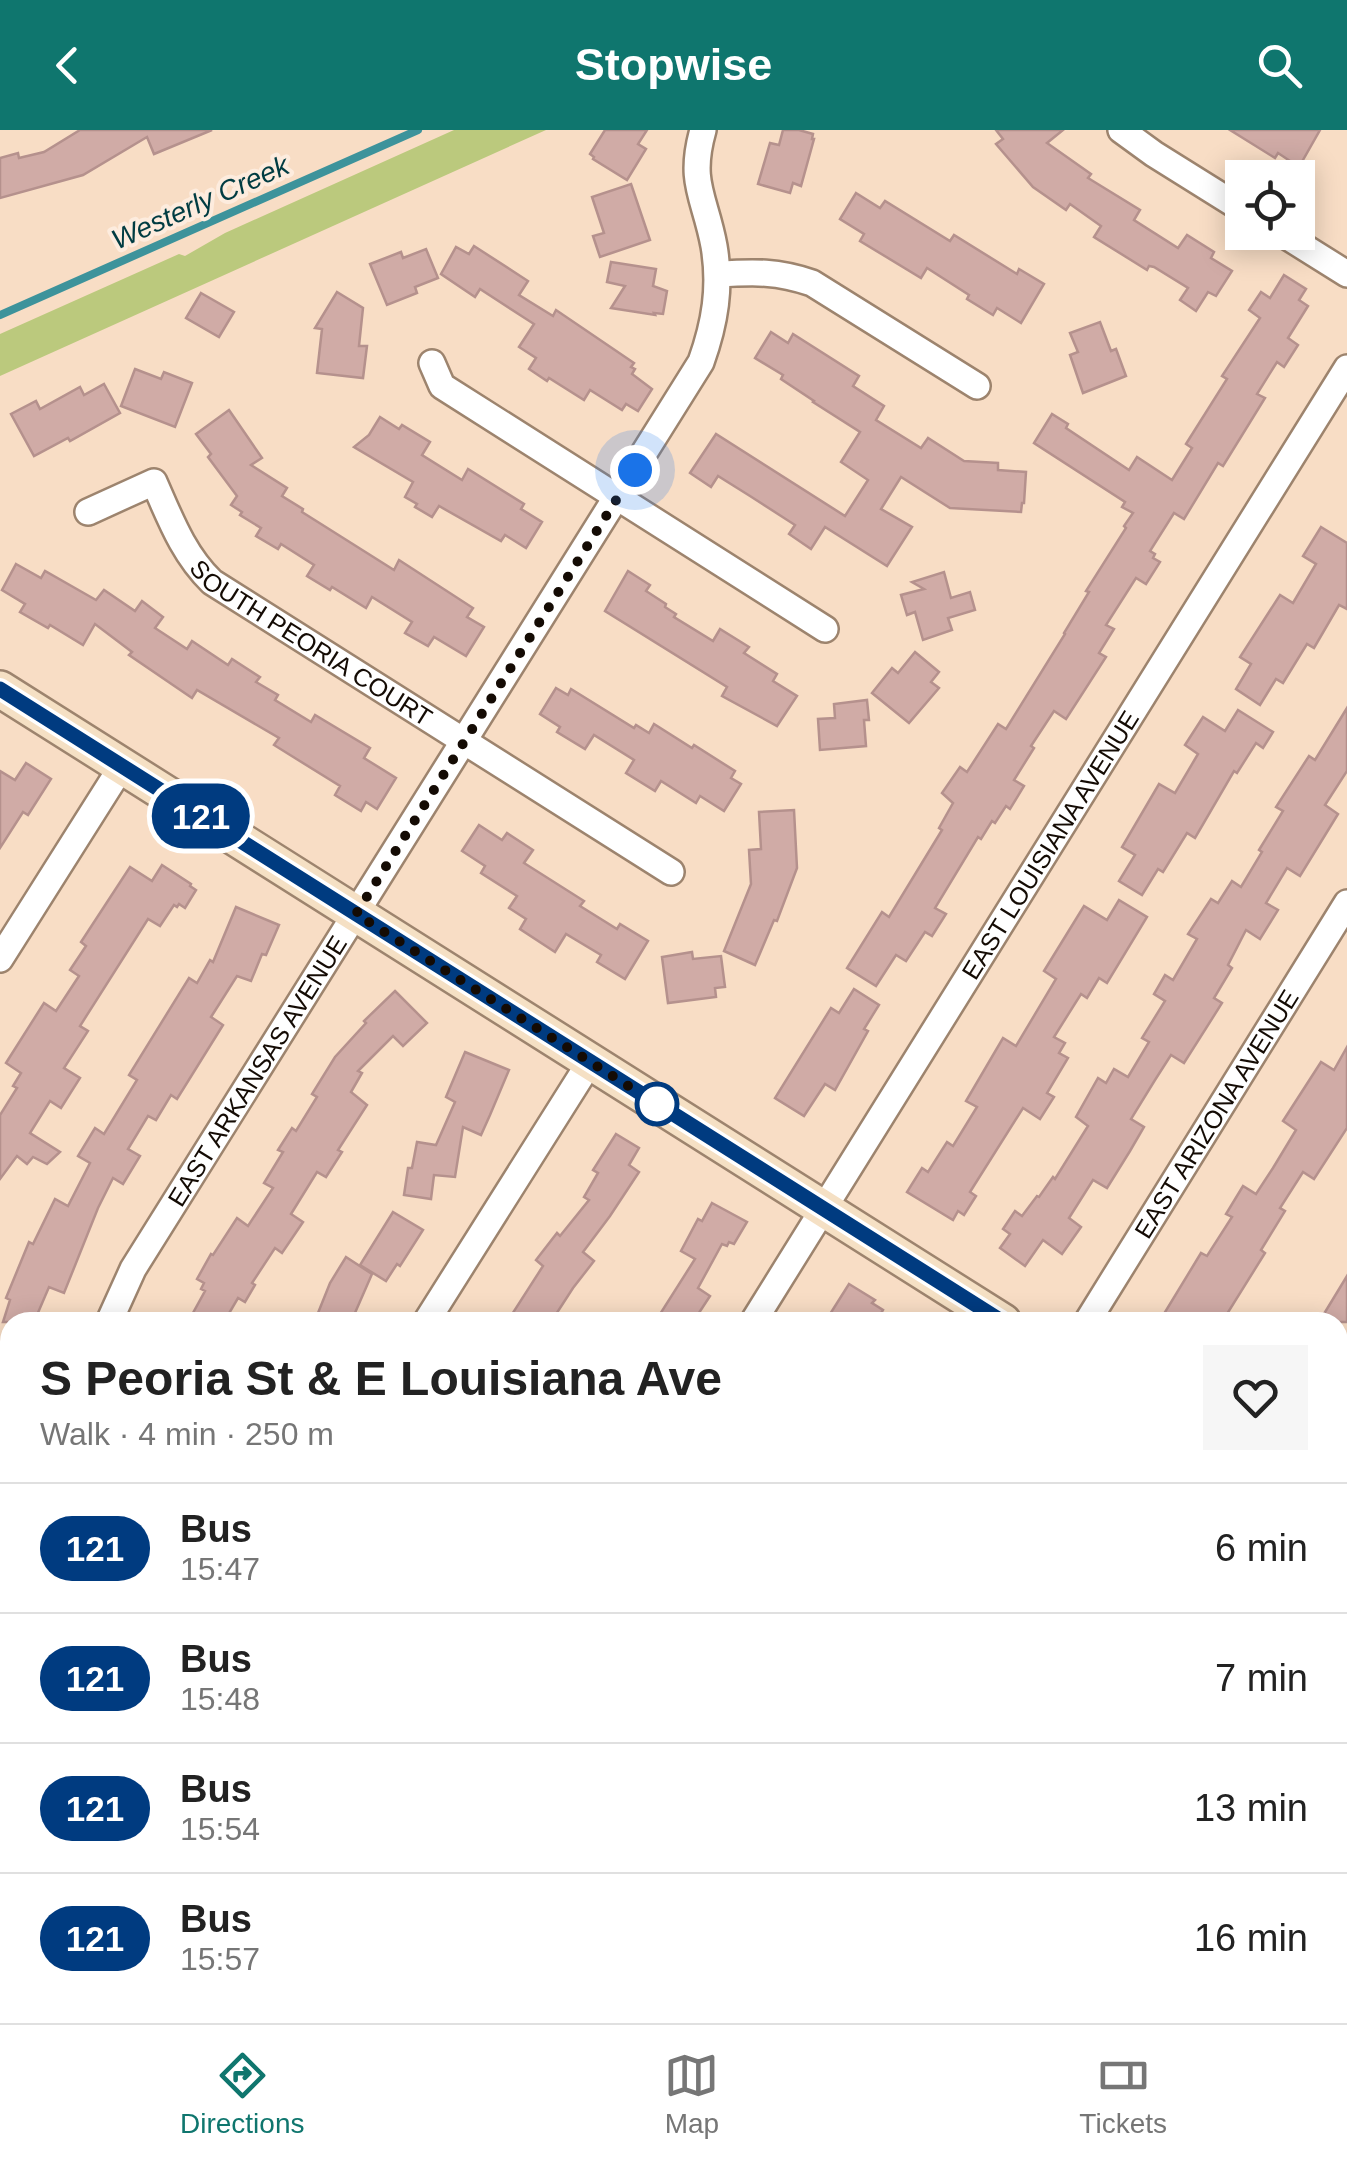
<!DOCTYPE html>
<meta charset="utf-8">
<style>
:root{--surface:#fff;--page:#f6f6f6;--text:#222;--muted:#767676;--line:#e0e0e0;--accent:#0f766e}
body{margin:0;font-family:Arial,sans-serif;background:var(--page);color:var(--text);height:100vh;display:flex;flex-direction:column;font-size:38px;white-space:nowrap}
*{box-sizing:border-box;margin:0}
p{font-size:32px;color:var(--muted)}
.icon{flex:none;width:55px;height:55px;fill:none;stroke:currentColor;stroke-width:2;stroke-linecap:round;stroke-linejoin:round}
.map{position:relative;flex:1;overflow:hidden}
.details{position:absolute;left:0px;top:1182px;width:1348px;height:712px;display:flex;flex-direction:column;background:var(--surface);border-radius:30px 30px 0 0;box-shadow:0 5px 25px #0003}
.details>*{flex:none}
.badge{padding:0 20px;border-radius:32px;font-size:35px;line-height:65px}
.buttons{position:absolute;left:1225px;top:30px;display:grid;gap:20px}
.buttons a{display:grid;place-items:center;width:90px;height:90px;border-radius:0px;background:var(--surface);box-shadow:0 5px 25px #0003;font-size:50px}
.you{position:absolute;width:50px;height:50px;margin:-25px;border:8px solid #fff;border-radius:50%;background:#1a73e8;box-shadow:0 0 0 15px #1a73e833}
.map>.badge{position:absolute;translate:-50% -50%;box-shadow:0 0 0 5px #fff}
.round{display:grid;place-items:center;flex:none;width:105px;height:105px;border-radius:0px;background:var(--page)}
.headline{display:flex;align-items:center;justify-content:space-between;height:170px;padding:0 40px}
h1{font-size:48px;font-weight:700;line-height:75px}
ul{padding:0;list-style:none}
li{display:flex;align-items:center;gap:30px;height:130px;padding:0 40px;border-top:2px solid var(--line)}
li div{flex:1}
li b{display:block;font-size:38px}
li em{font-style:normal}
li .badge{min-width:110px;font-weight:700;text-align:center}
header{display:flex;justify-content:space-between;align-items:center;height:130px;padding:0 40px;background:var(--accent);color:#fff;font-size:45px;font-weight:700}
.dock{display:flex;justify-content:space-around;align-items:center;height:140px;border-top:2px solid var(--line);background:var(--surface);font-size:28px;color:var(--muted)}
.dock a{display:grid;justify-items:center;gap:5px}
.dock .active{color:var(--accent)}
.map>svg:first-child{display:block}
.green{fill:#bbc97d}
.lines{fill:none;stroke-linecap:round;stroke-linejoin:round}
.stream{stroke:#3d939b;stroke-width:8}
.building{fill:#d0aba6;stroke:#b5918d;stroke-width:2.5}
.minor-casing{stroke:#9d846e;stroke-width:30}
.secondary-casing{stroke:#9d846e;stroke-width:40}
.minor{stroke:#fff;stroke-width:25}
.secondary{stroke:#f5e0c4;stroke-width:35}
.line-casing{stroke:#fff;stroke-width:22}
.line{stroke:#003b80;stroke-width:15}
.walk{stroke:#140b04;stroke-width:10;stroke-dasharray:0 18}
.stop-dot{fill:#fff;stroke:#003b80;stroke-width:5}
.labels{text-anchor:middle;stroke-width:8;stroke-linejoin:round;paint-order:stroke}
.street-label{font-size:25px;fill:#140b04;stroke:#fdecde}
.water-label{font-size:28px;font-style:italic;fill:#003c42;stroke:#fdecde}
</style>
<header><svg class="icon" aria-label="back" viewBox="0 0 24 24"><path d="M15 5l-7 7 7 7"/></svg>Stopwise<svg class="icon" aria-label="search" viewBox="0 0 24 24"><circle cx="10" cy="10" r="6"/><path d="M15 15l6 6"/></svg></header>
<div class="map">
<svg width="1347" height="1893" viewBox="0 0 1347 1893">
<rect width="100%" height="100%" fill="#f8ddc5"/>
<!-- green -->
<g class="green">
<path d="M454,0h92l-546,246v-42l179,-80 6,2 40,-23z"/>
<path d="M0,1668l10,6v211h282l-5,8h-287z"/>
</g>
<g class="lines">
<!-- stream -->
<path class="stream" d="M0,185l418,-185"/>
</g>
<!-- building -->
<g class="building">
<path d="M80,0h132l-58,24 -7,-17 -64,38 -83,23v-40l18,-5 1,5 25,-6z"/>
<path d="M605,0h42l-9,14 8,5 -19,31 -34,-21 1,-2 -4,-3z"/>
<path d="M783,0h16l14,4 -1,5h2l-13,47 -8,-3 -3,10 -32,-9 12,-41 9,2z"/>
<path d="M996,0h67l-16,13 44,31 -3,4 52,32 -6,10 44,28 9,-13 27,17 -3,6 21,13 -16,25 -8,-4 -12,19 -16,-11 8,-12 -34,-21 -5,-1 -2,4 -53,-33 7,-11 -31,-22 -4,6 -33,-23 -37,-43 7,-5z"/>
<path d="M1230,0h90l-21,37 -21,-14 -3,5z"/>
<path d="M631,54l19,56 -50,17 -7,-21 11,-3 -12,-36z"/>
<path d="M856,63l24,15 5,-7 65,40 4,-6 63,39 2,-5 25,15 -23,39 -24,-15 -4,7 -26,-16 2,-4 -42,-27 -6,10 -61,-37 4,-7 -24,-15z"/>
<path d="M474,116l54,35 -9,14 34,21 3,-6 78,53 -3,4 4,2 -3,5 20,15 -14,22 -12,-7 -4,6 -32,-20 -6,10 -35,-22 -2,3 -18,-12 7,-11 -17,-11 15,-23 -54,-35 -5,8 -34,-23 15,-27 13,7z"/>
<path d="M426,119l12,29 -23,9 2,6 -30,12 -17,-41 31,-12 2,6z"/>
<path d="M611,132l45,7 -3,17 14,5 -4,23 -9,-1 1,2 -44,-7 14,-22 -18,-4z"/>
<path d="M1284,145l22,14 -7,11 9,6 -20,32 10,7 -14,22 -7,-5 -20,32 8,4 -42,68 -5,-3 -34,56 -10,-6 -24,38 5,3 -2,4 7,4 -14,22 -10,-6 -30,47 8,4 -15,24 7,4 -40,62 -12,-8 -23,35 3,2 -20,32 10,6 -14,23 -4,-3 -11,17 -3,-2 -11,18 -3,-2 -43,71 11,6 -14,22 -7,-4 -19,29 -10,-6 -20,31 -29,-18 35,-56 7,5 53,-87 -3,-2 14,-25 -11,-10 18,-26 7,5 31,-48 8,5 59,-95 -1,-1 25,-41 -3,-1 40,-63 -2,-2 9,-13 -11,-6 3,-5 -91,-59 18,-29 16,10 -2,4 63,42 8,-13 35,23 20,-32 -6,-4 41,-65 -5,-3 38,-58 -11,-8 12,-18 9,6z"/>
<path d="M337,162l26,16 -4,38h8l-4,32 -46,-5 5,-44 -7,-1z"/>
<path d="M201,163l33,19 -15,25 -33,-19z"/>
<path d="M1100,192l11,29 5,-2 10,27 -43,17 -13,-38 8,-3 -8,-19z"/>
<path d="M771,202l17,11 5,-9 66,42 -6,10 31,20 -8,14 45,28 7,-10 36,23 34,2v7l28,2 -2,31h-2l-1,9 -71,-4 -49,-31 -20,32 31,18 -25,39 -62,-39 -14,22 -22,-15 6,-9 -45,-29 -32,-20 -7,11 -21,-14 26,-39 129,82 23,-36 -27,-18 19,-30 -47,-30 1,-1 -33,-22 2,-4 -28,-17z"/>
<path d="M135,239l26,10 3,-7 28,11 -17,44 -54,-21z"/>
<path d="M104,254l16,29 -50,28 -2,-3 -34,18 -23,-42 25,-13 4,8 40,-22 4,8z"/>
<path d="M229,280l33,48 -11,7 36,23 -5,8 21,13 -1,3 92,58 5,-10 74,48 -6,9 17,10 -18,29 -32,-19 -6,9 -23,-13 7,-11 -40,-25 -6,11 -34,-21 -2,3 -23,-14 7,-11 -33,-21 -3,5 -22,-13 5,-8 -21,-13 2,-3 -11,-7 6,-9 -29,-39 3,-3 -15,-20z"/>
<path d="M380,287l19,12 3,-4 28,17 -8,13 40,25 6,-11 56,35 -3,5 21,13 -16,26 -21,-13 -4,6 -62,-35 -7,11 -17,-10 2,-3 -12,-7 8,-15 -59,-35 15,-12z"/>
<path d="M1321,397l26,16v66l-8,-4 -25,43 -7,-4 -24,39 -7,-4 -16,26 -24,-16 15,-25 -11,-7 40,-62 13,8 23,-39 -13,-8z"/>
<path d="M16,434l25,14 4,-7 51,29 8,-10 31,21 7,-10 21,16 -8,11 32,21 5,-8 36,24 4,-6 28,18 -4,5 22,13 -3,5 36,22 4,-7 55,33 -6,10 32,20 -19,31 -11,-7 -5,9 -26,-16 5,-9 -66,-41 5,-7 -82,-48 -5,8 -63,-43 3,-3 -37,-28 -12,21 -33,-20 -2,3 -28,-16 5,-8 -23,-14z"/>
<path d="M628,441l22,14 -4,6 20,13 -1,3 11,7 -2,3 39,24 7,-12 29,18 -5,6 33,21 -4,7 24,15 -20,30 -55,-30 5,-9 -122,-76z"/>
<path d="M944,442l7,26 19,-6 5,18 -27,8 4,12 -29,10 -8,-28 -8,3 -6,-20 23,-6 -12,-7z"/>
<path d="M915,522l24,20 -8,10 8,6 -30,35 -37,-30 20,-25 6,5z"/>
<path d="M556,558l12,7 3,-6 63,39 2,-3 13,8 5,-9 38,24 2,-3 41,26 -4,7 10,6 -17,27 -24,-15 -4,7 -35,-22 -6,10 -29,-18 8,-13 -40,-25 -9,14 -28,-17 3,-5 -20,-13z"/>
<path d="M867,570l2,20h-5l2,26 -46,4 -2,-31 17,-1 -1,-14z"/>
<path d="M1347,578v63l-22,34 13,9 -38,62 -13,-8 -21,35 12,7 -18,29 -14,-9 -18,35 4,3 -18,30 8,5 -38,60 -13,-8 -16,25 -24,39 13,8 -14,24 -23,37 -14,-8 -24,38 12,9 -19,27 -19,-14 -18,26 -25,-18 10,-14 -7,-5 12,-18 7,5 15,-20 2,1 14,-20 2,2 33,-53 -12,-9 22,-39 8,5 8,-14 14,8 21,-35 -7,-4 23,-37 -11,-7 11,-19 8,5 24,-41 -9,-5 23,-35 7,4 14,-22 9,6 21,-35 -3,-2 24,-39 -7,-4 33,-51 6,4z"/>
<path d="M1238,580l35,22 -10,16 -7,-5 -19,30 -3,-2 -39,67 -8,-5 -24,39 -5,-3 -16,26 -23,-14 16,-26 -13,-8 37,-63 16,9 23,-39 -13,-9 18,-28 22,14z"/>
<path d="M26,633l25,16 -23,36 -5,-3 -23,36v-77l15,9z"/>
<path d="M794,680l3,58 -20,53 -3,-1 -19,45 -31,-14 27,-67 -2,-34 12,-1 -2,-37z"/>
<path d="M479,695l23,15 5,-7 26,17 -9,13 60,38 -4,5 37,23 3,-5 28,17 -23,38 -28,-17 4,-7 -35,-21 -11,18 -35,-23 6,-10 -17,-11 8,-12 -36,-23 4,-7 -23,-15z"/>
<path d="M162,735l29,19 -1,2 6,4 -11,18 -6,-4 -2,3 -3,-2 -14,21 -12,-7 -68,107 8,5 -24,37 16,10 -19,30 -11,-7 -20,32 30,19 -13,12 -14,-7 -6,7 -10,-8 -17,23v-64l17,-27 -4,-2 8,-13 -15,-10 38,-60 12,8 23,-35 -9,-6 16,-24 -5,-4 49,-75 22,14z"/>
<path d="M1119,770l28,17 -40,66 -8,-5 -12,20 -6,-4 -27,43 11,6 -6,10 9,5 -21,35 7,4 -14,22 -17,-11 -53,84 6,4 -12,19 -6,-4 -5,9 -46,-28 15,-24 6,4 19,-30 6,4 24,-39 -11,-6 37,-63 13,8 40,-67 -12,-8 40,-65 23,14z"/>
<path d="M236,777l43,18 -13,30 -4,-1 -11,27 -14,-5 -26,41 12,8 -46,74 -6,-4 -15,25 -8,-4 -20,33 12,7 -17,28 -10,-6 -15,30 -34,85 -15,-6 -15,35h-31l7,-22 -4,-2 23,-56 4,2 22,-45 13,7 22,-43 -12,-7 17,-28 9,6 33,-54 -8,-5 60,-97 8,5 13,-23 3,2z"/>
<path d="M692,822l1,7 28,-3 4,31 -10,1 1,9 -48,6 -6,-46z"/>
<path d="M854,859l25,16 -15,24 4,2 -33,59 -10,-6 -21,32 -29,-18 56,-90 8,5z"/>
<path d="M395,861l32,32 -24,23 -10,-10 -35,35 4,2 -11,19 16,13 -29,45 4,2 -16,25 -9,-5 -26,42 12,8 -21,31 -7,-5 -23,35 3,2 -10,17 -7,-4 -14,24h-36l17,-31 -4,-2 3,-6 -7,-4 14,-25 2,1 24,-37 11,8 25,-38 -9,-5 19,-31 -5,-2 14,-22 4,3 21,-34 -5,-3 23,-37 31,-34 -2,-2z"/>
<path d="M1347,917v81l-33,51 -11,-7 -23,36 5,3 -24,39 4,3 -43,69h-63l42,-69 6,3 25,-39 -6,-3 17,-28 13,8 17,-26 23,-38 -13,-9 38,-59 13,8z"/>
<path d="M465,922l44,18 -19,45 -9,20 -18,-8 -8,50 -21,-2 -3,24 -27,-4 4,-27h4l5,-26 19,3 19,-43 -9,-5z"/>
<path d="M616,1004l23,14 -10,17 10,7 -29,44 -27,36 11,9 -21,27 -22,34h-44l36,-56 -7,-6 21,-27 3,3 29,-36 -5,-3 14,-24 -5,-3z"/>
<path d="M712,1073l35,19 -13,22 -5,-2 -2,4 -5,-2 -24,44 12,8 -17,26h-38l40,-63 -14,-8 17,-32 4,2z"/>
<path d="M393,1082l30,18 -23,36 -3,-2 -11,17 -26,-16z"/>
<path d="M346,1127l26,17 -21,48h-24l-11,-4 14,-35z"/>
<path d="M1347,1146v46h-28z"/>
<path d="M849,1154l26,16 -3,3 11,7 -7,12h-51z"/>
</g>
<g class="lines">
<!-- minor casing -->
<g class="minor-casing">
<g id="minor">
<path d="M1121,0l33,24 88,55"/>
<path d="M1280,102l67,42"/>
<path d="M718,144c37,-2 59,-3 94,9l165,103"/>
<path d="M432,233l10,23 383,243"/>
<path id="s1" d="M88,382l66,-30c16,36 29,72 58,100l459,290"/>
<path d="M0,829l122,-193"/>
<path id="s2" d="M109,1192l24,-53 568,-907c14,-39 20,-75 13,-116 -9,-49 -26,-63 -11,-116"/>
<path d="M426,1192l164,-260"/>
<path id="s3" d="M753,1192l594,-954"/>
<path id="s4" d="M1087,1192l260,-419"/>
<path d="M1338,1323l9,-15"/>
<path d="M0,1443l10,-3"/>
<path d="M676,1885l51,8"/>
<path d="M312,1893l5,-8"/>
<path d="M800,1893l51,-8"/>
<path d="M1340,1893l7,-11"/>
</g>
</g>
<!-- secondary casing -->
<g class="secondary-casing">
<g id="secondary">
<path d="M0,559l1003,633"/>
<path d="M1338,1404l9,6"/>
</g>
</g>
<!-- minor -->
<use href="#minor" class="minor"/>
<!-- secondary -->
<use href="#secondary" class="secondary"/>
</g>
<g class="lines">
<!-- line casing -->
<g class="line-casing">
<path id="line" d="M0,559l1003,633"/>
</g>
<!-- line -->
<use href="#line" class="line"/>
<!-- walk -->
<path class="walk" d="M635,340l-279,444 301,190"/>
</g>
<!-- markers -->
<circle class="stop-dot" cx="657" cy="974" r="20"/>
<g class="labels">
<!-- street labels -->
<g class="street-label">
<text dy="9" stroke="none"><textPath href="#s1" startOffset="305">SOUTH PEORIA COURT</textPath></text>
<text dy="9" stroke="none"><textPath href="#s3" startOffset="562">EAST LOUISIANA AVENUE</textPath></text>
<text dy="9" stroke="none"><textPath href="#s2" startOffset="292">EAST ARKANSAS AVENUE</textPath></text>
<text dy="9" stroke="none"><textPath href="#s4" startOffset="245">EAST ARIZONA AVENUE</textPath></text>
</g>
<!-- water labels -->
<g class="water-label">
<text transform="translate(200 72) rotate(-24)" y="10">Westerly Creek</text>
</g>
</g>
</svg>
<div class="buttons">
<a><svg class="icon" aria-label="locate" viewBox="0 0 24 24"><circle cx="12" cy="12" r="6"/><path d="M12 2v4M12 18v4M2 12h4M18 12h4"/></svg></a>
</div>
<div class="you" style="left:635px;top:340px"></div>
<b class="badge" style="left:201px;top:686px;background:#003b80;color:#fff">121</b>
<section class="details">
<div class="headline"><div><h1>S Peoria St &amp; E Louisiana Ave</h1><p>Walk · 4 min · 250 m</p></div><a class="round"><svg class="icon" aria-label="heart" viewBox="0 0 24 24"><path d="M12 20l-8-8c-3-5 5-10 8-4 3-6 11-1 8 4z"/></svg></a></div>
<ul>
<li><span class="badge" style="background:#003b80;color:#fff">121</span><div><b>Bus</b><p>15:47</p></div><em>6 min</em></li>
<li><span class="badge" style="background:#003b80;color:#fff">121</span><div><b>Bus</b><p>15:48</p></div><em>7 min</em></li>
<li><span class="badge" style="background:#003b80;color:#fff">121</span><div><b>Bus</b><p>15:54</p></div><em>13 min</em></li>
<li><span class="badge" style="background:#003b80;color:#fff">121</span><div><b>Bus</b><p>15:57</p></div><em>16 min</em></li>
</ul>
</section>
</div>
<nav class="dock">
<a class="active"><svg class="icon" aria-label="directions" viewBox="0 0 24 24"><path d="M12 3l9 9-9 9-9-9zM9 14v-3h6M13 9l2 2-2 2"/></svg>Directions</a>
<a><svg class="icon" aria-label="map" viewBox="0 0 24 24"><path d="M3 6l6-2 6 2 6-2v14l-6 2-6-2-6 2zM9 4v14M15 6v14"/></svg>Map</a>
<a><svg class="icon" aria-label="tickets" viewBox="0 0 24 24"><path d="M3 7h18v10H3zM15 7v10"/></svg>Tickets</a>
</nav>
